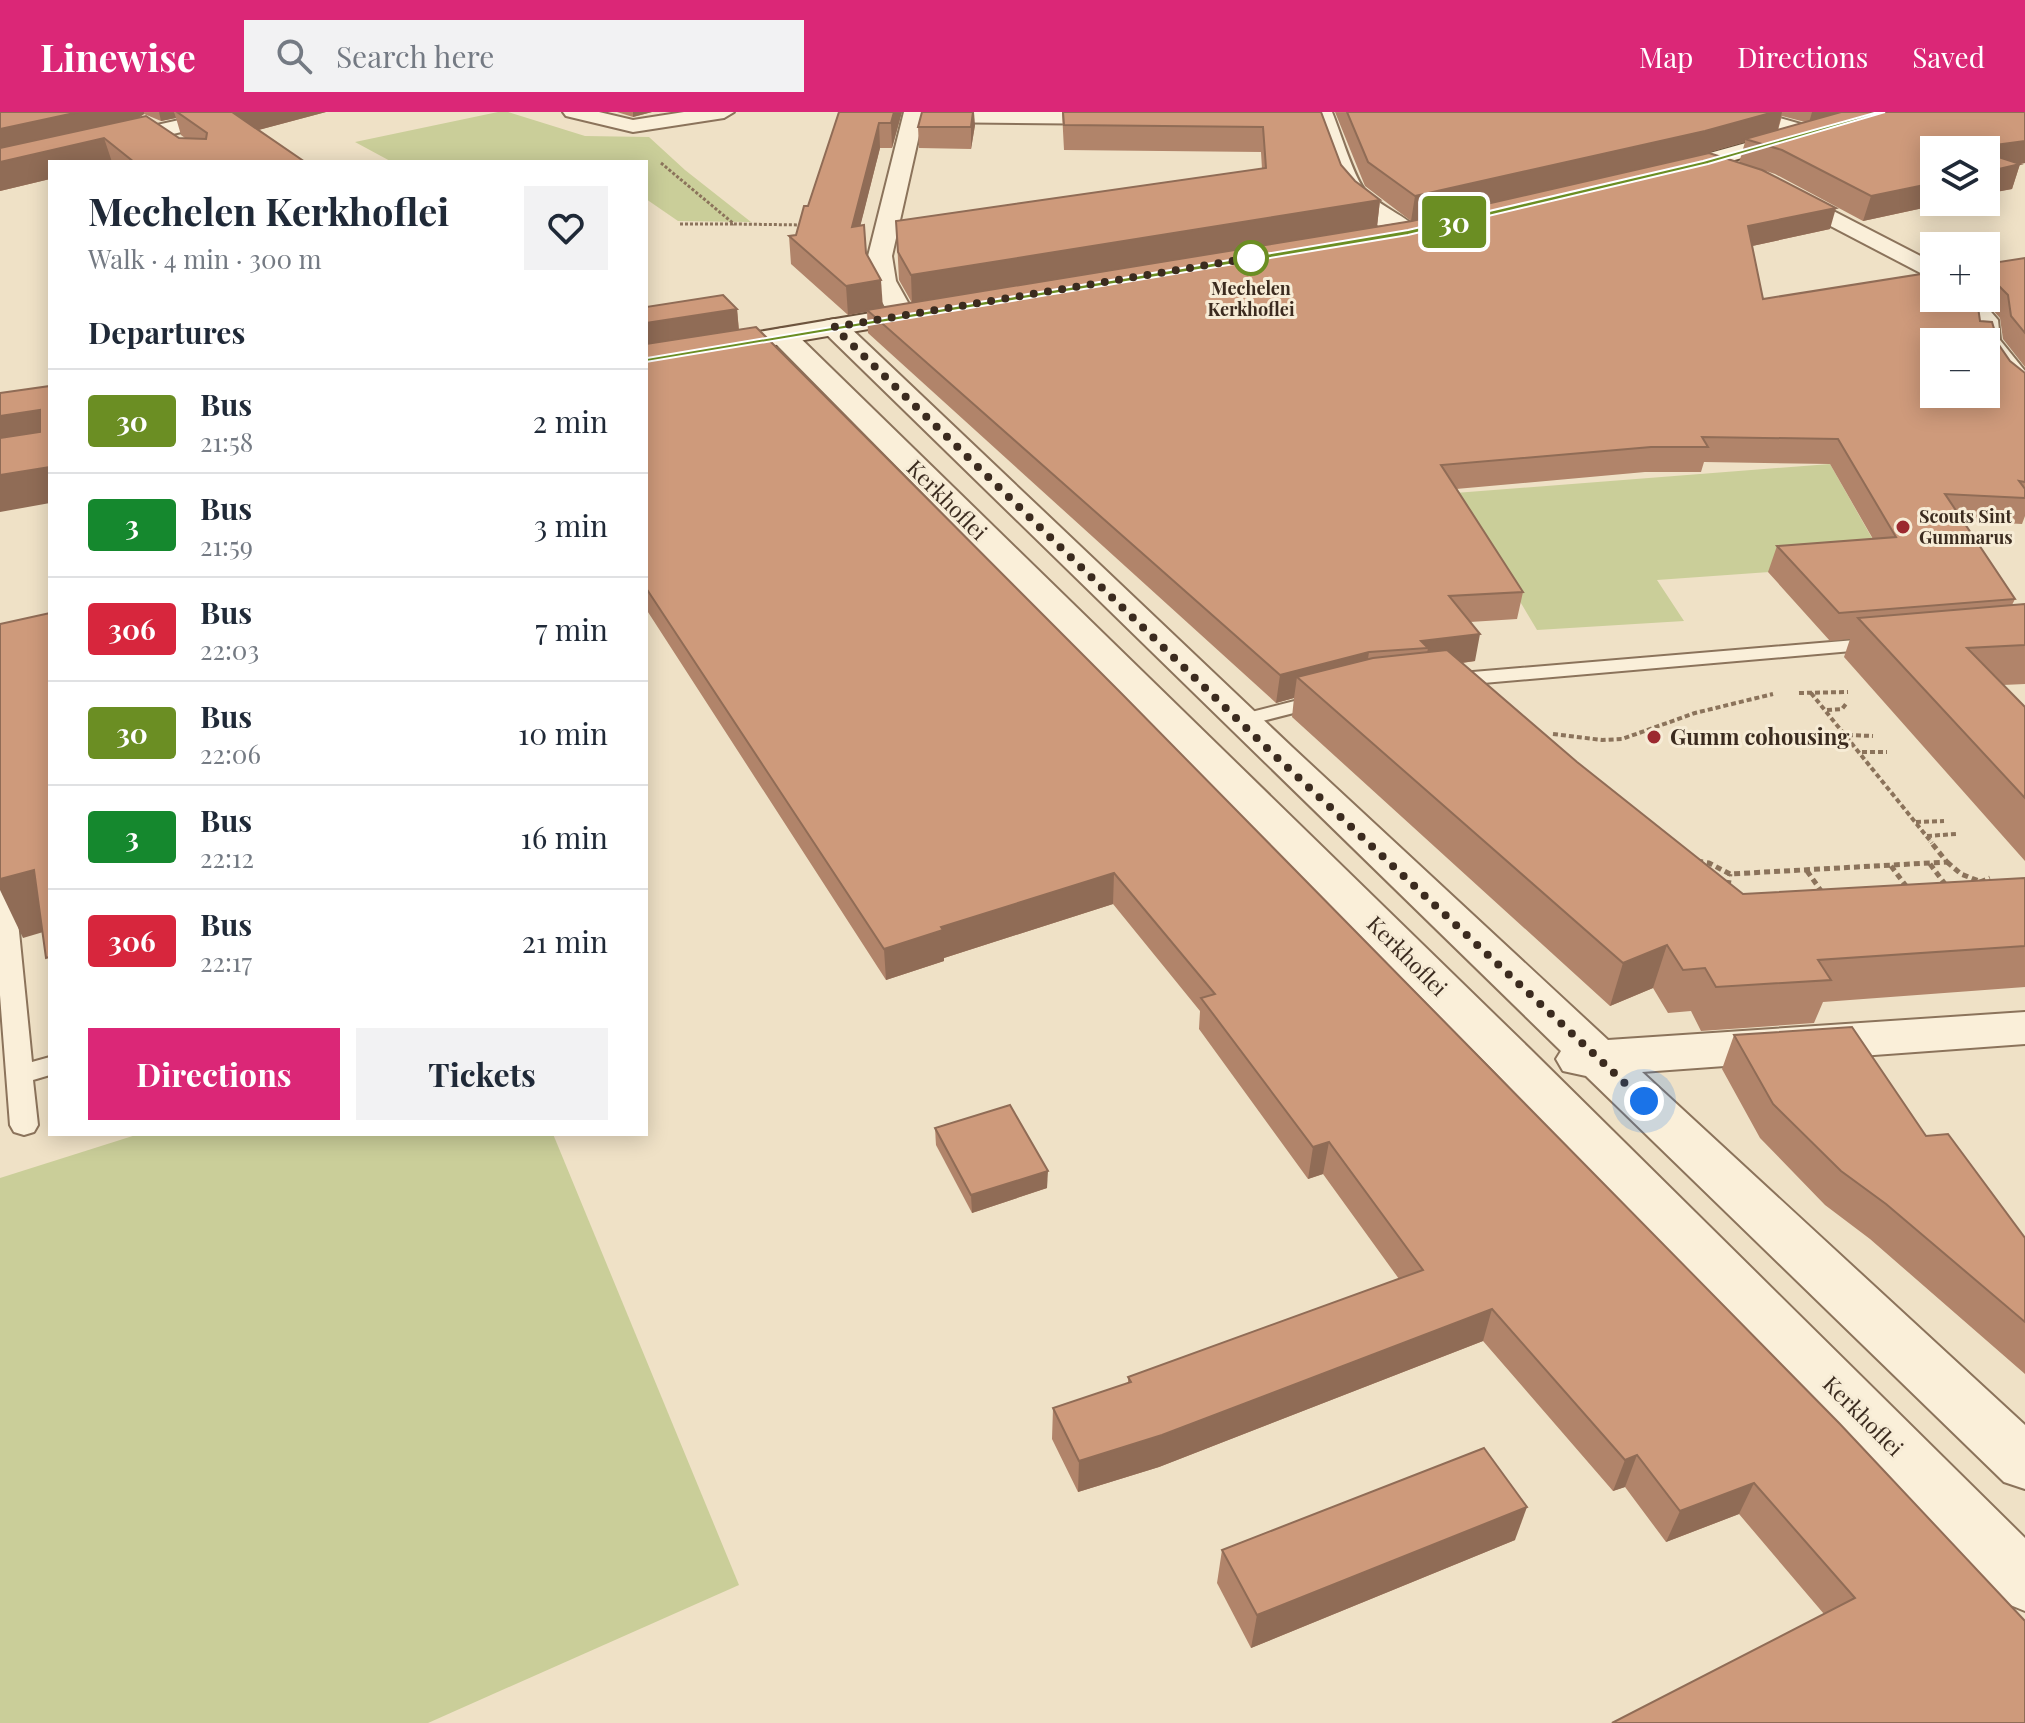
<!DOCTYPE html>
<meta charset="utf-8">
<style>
:root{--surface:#fff;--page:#f2f2f3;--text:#1f2937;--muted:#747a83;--line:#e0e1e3;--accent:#db2777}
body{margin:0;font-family:"Playfair Display",serif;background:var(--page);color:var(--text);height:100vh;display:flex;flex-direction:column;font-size:30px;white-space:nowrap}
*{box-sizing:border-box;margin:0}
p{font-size:26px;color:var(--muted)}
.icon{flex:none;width:44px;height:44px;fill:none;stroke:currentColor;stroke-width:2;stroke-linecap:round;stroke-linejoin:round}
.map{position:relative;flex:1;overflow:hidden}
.panel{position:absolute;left:48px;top:48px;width:600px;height:976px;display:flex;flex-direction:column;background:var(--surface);border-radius:0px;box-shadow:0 4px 20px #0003}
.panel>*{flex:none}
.badge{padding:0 16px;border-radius:6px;font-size:28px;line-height:52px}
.controls{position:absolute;left:1920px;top:24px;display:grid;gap:16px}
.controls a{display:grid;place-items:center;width:80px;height:80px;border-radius:0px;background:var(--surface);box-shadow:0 4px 20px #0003;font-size:40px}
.you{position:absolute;width:40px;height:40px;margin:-20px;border:6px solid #fff;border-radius:50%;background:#1a73e8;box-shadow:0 0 0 12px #1a73e833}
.map>.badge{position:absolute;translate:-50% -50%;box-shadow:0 0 0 4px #fff}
h2{padding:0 40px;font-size:30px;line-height:72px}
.round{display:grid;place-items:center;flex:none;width:84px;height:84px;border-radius:0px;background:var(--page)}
.headline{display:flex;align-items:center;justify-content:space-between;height:136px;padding:0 40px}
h1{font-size:38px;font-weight:700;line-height:60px}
.primary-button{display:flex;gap:16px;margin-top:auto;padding:16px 40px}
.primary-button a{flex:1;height:92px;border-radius:0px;background:var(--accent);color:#fff;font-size:32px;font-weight:700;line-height:92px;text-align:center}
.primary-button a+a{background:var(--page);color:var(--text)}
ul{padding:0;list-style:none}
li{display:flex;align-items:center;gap:24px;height:104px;padding:0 40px;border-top:2px solid var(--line)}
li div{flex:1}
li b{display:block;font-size:30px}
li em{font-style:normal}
li .badge{min-width:88px;font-weight:700;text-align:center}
header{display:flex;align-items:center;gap:48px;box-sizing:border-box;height:112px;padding:0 40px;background:var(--accent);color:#fff}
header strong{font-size:38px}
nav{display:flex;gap:44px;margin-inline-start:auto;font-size:28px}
.search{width:560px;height:72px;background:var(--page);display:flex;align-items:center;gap:20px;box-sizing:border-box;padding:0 28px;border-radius:0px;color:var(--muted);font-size:30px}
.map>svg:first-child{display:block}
.green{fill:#cace99}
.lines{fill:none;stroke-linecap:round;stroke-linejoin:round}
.service-casing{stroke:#8b735b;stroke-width:4}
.minor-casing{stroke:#8b735b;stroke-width:4}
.secondary-casing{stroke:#6d543e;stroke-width:4}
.path-far2{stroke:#8b735b;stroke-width:3;stroke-dasharray:3 2;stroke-linecap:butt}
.path-far1{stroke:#8b735b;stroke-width:4;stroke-dasharray:5 3;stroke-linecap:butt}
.path{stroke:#8b735b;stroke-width:5;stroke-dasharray:6 4;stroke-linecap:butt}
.service{fill:#faefd9;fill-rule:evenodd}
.minor{fill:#faefd9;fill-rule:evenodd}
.secondary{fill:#faefd9;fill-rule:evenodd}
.wall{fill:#b1846a;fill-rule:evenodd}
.shaded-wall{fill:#906c56}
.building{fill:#ce9a7b;stroke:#906c56;stroke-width:2;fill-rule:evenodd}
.line{fill:#6b8e23;stroke:#fff;stroke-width:2}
.walk{stroke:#3b2b1f;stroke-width:8;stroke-dasharray:0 14.4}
.stop-dot{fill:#fff;stroke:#6b8e23;stroke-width:4}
.poi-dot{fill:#9c292f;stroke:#f7ecd6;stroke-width:3}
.labels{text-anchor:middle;stroke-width:6;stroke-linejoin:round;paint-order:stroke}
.far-stop-label{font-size:18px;font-weight:bold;fill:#3b2b1f;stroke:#f7ecd6}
.far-poi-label{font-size:18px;font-weight:bold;fill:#3b2b1f;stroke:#f7ecd6;text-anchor:start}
.street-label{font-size:22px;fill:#3b2b1f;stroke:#f7ecd6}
.poi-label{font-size:22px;font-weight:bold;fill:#3b2b1f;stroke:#f7ecd6;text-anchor:start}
</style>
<header>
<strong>Linewise</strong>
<div class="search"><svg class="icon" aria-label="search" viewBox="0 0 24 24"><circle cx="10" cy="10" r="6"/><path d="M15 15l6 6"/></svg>Search here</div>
<nav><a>Map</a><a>Directions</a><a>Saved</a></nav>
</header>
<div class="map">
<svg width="2025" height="1611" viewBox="0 0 2025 1611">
<rect width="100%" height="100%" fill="#efe1c6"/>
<!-- green -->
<g class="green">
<path d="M498,0h10l77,24 64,1 36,33 66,52 -73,-1 -32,-22v-37h-254l-37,-20z"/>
<path d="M1830,352l51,90 -14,11 -210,15 27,41 -147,9 -82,-137z"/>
<path d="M139,1022h414l186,451 -311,138h-428v-545z"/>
</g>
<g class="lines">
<!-- service casing -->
<g class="service-casing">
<g id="service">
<path d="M1879,526l7,2 3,4 -3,4 -437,38 -10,-6 10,-6z"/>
<path d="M1322,582l10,6 -3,4 -90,23 -10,-6 3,-4z"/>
<path d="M0,732l8,2 3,5 21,211 18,-5v18l-17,5 5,45 -4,7 -10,3 -10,-3 -4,-7 -10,-130z"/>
</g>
</g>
<!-- minor casing -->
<g class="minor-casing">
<g id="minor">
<path d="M215,0h37l-10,6 -242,56v-14z"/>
<path d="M563,0h36l34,8 51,-8h50l-10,6 -91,14 -67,-16z"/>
<path d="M904,0h218l10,6 -10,6 -200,-2 -30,134 4,25 19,34 -4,6h-18l-23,-40 -2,-25z"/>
<path d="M1312,0h20c8,19 21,63 32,77 15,18 44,27 56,43l-4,5c-23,6 -59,-25 -72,-43 -14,-19 -23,-59 -32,-82z"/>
<path d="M1725,0h33l57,16 3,4 -10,6 -80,-22z"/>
<path d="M1781,72l153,79v17l-161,-84 -3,-5 3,-5z"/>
<path d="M1952,186h27l19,22 2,20 25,31v27c-21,-6 -39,-36 -39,-56h-12l-2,-21z"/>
<path d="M834,207l9,2 449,426 316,293 417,-28v32l-383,28 383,353v64l-21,-7 -418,-406 -23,-5 -7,-12 5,-8 -736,-718 -4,-6 4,-6z"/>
<path d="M783,216l9,2 738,719 495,489v73l-22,-9 -507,-529 -722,-731 -4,-6 4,-6z"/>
</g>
</g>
<!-- secondary casing -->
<g class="secondary-casing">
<g id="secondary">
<path d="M1858,0h33l-3,4 -216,62 -8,2 -11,-7 3,-5z"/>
<path d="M924,192l9,2 4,6 -4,6 -287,49v-16z"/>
</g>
</g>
<!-- path-far2 -->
<g class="path-far2">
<path d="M661,51l73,61 70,1"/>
<path d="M680,112h53"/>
</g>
<!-- path-far1 -->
<g class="path-far1">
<path d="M1799,581l49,-1"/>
<path d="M1811,581l121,150"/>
<path d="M1827,598l15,-1 4,-5"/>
<path d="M1553,622l49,6 20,-1 73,-26 78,-19"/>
<path d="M1848,623l25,1"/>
<path d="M1862,640h25"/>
<path d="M1916,710l28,-1"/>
<path d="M1927,724l29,-2"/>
</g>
<!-- path -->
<g class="path">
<path d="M1697,749l12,2 21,11 217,-12 -17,-21"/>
<path d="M1947,750l14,12 23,9"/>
<path d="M1930,752l18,24"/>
<path d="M1891,754l18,24"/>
<path d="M1807,759l17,24"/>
<path d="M1980,770l10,-4"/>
<path d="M1728,774l2,-12"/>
</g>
<!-- service -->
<use href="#service" class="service"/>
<!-- minor -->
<use href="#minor" class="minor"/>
<!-- secondary -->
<use href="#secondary" class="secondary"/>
</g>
<!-- wall -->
<g class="wall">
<path d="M0,0h326l-68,18 47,32h-255v17l-50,12zM144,2l17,7 15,-3 5,17 4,3h-6l-39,-21z"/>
<path d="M617,0h35l-19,5z"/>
<path d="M839,0h63l-10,36h-12l-20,78 6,28 16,53 30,-4 -13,-23 -3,-59 366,-52 -1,-17 -197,-2 -2,-38h259l20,53 14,16 25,19 -3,26 34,-5 -46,-35 -30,-74h690v51l-5,1 -8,25 -78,13h17l-88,19 -88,-47 -9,-3 64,58 -78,17 11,53 217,22 30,40 15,12v143l-3,8 -59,-3 52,78 -3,6 13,40v39l-22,1 22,22v154l-181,-204 6,-18 -20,2 -62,-69 9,-26 96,-7 -43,-75 -126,-2 -3,10h-56l-189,17 67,103 -6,27 -47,3 5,39 -13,2 115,99 166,132 282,-16v109l-202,15 -9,21 -113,8 -10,-20 -23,2 -15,-25 -43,18 -318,-289 2,-19 -18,5 -408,-370 -1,-22 -19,4 -57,-51 -2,-28 7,-1 12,-29zM1782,4l23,6 -27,8zM1745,30l-6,21 -40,-8z"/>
<path d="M975,13l-4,24 -52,-1 -1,-21z"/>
<path d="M2025,146v109l-22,-28 -3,-21 -18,-20h4v-34z"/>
<path d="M646,195l91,2 2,21 1286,1291 -201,-7 -85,-100 -73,28 -41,-55 -12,4 -130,-150 -324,126 -81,25 -26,-53 1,-31 75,-25v-6l271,-98 -76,-105 -15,5 -109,-150 1,-18 -87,-107 -169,54v3l-58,19 -240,-371z"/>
<path d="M1734,923l192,101 99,102v136l-155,-135 -45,-34 -65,-67 -38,-69z"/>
<path d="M935,1016l112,60 -75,25 -36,-68z"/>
<path d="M1515,1428l-264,108 -34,-65 5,-33z"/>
</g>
<!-- shaded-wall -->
<g class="shaded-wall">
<path d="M79,0h65v2l-11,7 -133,36v-28z"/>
<path d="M159,0h15l2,6 -15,3z"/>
<path d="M229,0h97l-90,24z"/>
<path d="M633,0h19l-19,5z"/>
<path d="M894,0h8l-10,36 -1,-25z"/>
<path d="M973,0h1l1,13 -4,24v-22z"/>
<path d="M1774,0h8l-5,21 -32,6v3l-46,13 -288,66 4,-25z"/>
<path d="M1812,0h36l-39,11z"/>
<path d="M879,11l1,25 -27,107 -1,-28z"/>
<path d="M104,26l8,24h-62v17l-50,12v-29z"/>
<path d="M2025,29v22l-39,6v-19h-15l1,-2z"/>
<path d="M2020,52l-8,25 -26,5v-22z"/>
<path d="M1934,71v19h17l-88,19 8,-25z"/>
<path d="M1380,88l-3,27 -465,77 -1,-29z"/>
<path d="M1836,96l-6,21 -87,19 5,-22z"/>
<path d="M881,168l2,29 -35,6 -2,-29z"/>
<path d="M737,197l2,24 -93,15v-25z"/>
<path d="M40,298l10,27 -50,14v-35z"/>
<path d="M50,355v36l-50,9v-37z"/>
<path d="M1480,522l-5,27 -51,7 4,-20 -7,-7z"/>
<path d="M1369,540l-4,28 -68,-3 -3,21 -18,5 4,-28z"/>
<path d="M34,758l16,60 -27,8 -23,-48v-11z"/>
<path d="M1114,761l-1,31 -169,54v3l-58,19 -2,-31 57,-22z"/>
<path d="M1667,833l-14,43 -43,18 13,-43z"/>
<path d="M1329,1030l-6,32 -15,5 5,-32z"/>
<path d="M1048,1059l-1,17 -75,25 -1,-18z"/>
<path d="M1492,1197l-9,32 -324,126 -81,25 1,-31z"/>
<path d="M1637,1343l-12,32 -12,4 12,-31z"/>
<path d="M1754,1371l-15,31 -73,28 14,-31z"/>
<path d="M1527,1395l-12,33 -264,108 6,-33z"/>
</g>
<!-- building -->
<g class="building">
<path d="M0,0h79l-79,17z"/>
<path d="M177,0h55l73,50h-171l-30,-24 -104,24v-14l146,-32 33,22 27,1 1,-6z"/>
<path d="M839,0h55l-3,11h-12l-27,104 12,-2 2,28 15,27 -35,6 -57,-50 7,-1 8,-29h4z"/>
<path d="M922,0h51l-2,15h-53z"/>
<path d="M1063,0h258l20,53 14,16 25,19 -469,75 -13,-23 -2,-31 370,-53 -3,-41 -199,-2z"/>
<path d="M1347,0h427l-69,19 -290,65 -47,-34z"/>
<path d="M1841,0h184v29l-53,7 4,2h-42v33l-63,13 -89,-46 -37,-11z"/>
<path d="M1709,41l53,17 74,38 -88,18 15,73 171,-27v26h42l1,2 3,21 12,1 7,23 11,16 15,12v109l-6,-1 6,8v9l-80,-4 70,105 -176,14 -62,-67 119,-9 -58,-98 -136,-2 6,10h-57l-210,18 82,127 -74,4 31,38 -59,7 7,7 -59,4 -89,23 -413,-365 545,-89zM1934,230h52v52h-52z"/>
<path d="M1986,41l34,11 -34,8z"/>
<path d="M2025,146v75l-14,-17 -3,-21 -22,-22v-9z"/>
<path d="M723,183l14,14 -91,14v-16z"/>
<path d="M756,215l365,366 719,731 185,197v102h-413l243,-125 -101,-115 -74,28 -43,-56 -12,5 -133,-151 -330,126 -83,26 -26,-53 78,-26 -3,-5 295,-107 -94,-128 -16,5 -112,-149 14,-4 -101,-121 -173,54 2,3 -59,19 -238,-361v-244z"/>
<path d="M50,274v81l-50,8v-37l40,-6v-22l-40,6v-23z"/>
<path d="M2025,492v41l-58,3 58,59v91l-167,-180z"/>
<path d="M50,501v349l-1,-5 -3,1 -12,-88 -34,9v-255z"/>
<path d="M1447,538l130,112 166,132 282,-16v68l-207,14 13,20 -115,7 -11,-19 -22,2 -16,-25 -44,18 -326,-286 76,-19z"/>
<path d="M1852,915l74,109 22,-2 77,104v84l-139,-118 -45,-33 -68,-67 -39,-69z"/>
<path d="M1010,993l38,66 -77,24 -36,-67z"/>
<path d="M1484,1336l43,59 -270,108 -35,-65z"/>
</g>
<!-- line -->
<path class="line" d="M1878,0h7l-177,52 -300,71 -762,127 -5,-3 767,-129 295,-69z"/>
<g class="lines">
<!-- walk -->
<path class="walk" d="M1251,146l5,-1 -422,70 435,423 375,351"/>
</g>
<!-- markers -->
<circle class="stop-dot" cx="1251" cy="146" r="16"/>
<g class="poi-dot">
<circle cx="1903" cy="415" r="8"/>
<circle cx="1654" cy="625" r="8"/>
</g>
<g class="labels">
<!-- far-stop labels -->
<g class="far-stop-label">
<text x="1251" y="183">Mechelen<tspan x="1251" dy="21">Kerkhoflei</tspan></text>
</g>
<!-- far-poi labels -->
<g class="far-poi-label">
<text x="1919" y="411">Scouts Sint<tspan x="1919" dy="21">Gummarus</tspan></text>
</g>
<!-- street labels -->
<g class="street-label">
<text transform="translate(947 388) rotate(45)" y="8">Kerkhoflei</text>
<text transform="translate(1407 844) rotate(45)" y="8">Kerkhoflei</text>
<text transform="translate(1863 1304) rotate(45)" y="8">Kerkhoflei</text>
</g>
<!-- poi labels -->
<g class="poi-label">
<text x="1670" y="633">Gumm cohousing</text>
</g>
</g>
</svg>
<div class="controls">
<a><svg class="icon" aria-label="layers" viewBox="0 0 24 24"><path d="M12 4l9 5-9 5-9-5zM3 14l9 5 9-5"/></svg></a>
<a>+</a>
<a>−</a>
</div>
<div class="you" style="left:1644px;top:989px"></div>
<b class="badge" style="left:1454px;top:110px;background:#6b8e23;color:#fff">30</b>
<section class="panel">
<div class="headline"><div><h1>Mechelen Kerkhoflei</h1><p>Walk · 4 min · 300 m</p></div><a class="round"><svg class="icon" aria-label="heart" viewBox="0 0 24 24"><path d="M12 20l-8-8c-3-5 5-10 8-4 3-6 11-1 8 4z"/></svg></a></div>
<h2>Departures</h2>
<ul>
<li><span class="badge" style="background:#6b8e23;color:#fff">30</span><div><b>Bus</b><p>21:58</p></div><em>2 min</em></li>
<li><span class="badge" style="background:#15882e;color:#fff">3</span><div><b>Bus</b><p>21:59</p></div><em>3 min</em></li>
<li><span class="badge" style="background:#d7263d;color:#fff">306</span><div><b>Bus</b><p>22:03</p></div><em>7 min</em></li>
<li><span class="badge" style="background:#6b8e23;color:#fff">30</span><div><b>Bus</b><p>22:06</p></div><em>10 min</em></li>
<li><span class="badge" style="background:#15882e;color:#fff">3</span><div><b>Bus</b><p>22:12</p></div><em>16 min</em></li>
<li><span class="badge" style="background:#d7263d;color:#fff">306</span><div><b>Bus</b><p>22:17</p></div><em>21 min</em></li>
</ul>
<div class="primary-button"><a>Directions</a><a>Tickets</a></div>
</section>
</div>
